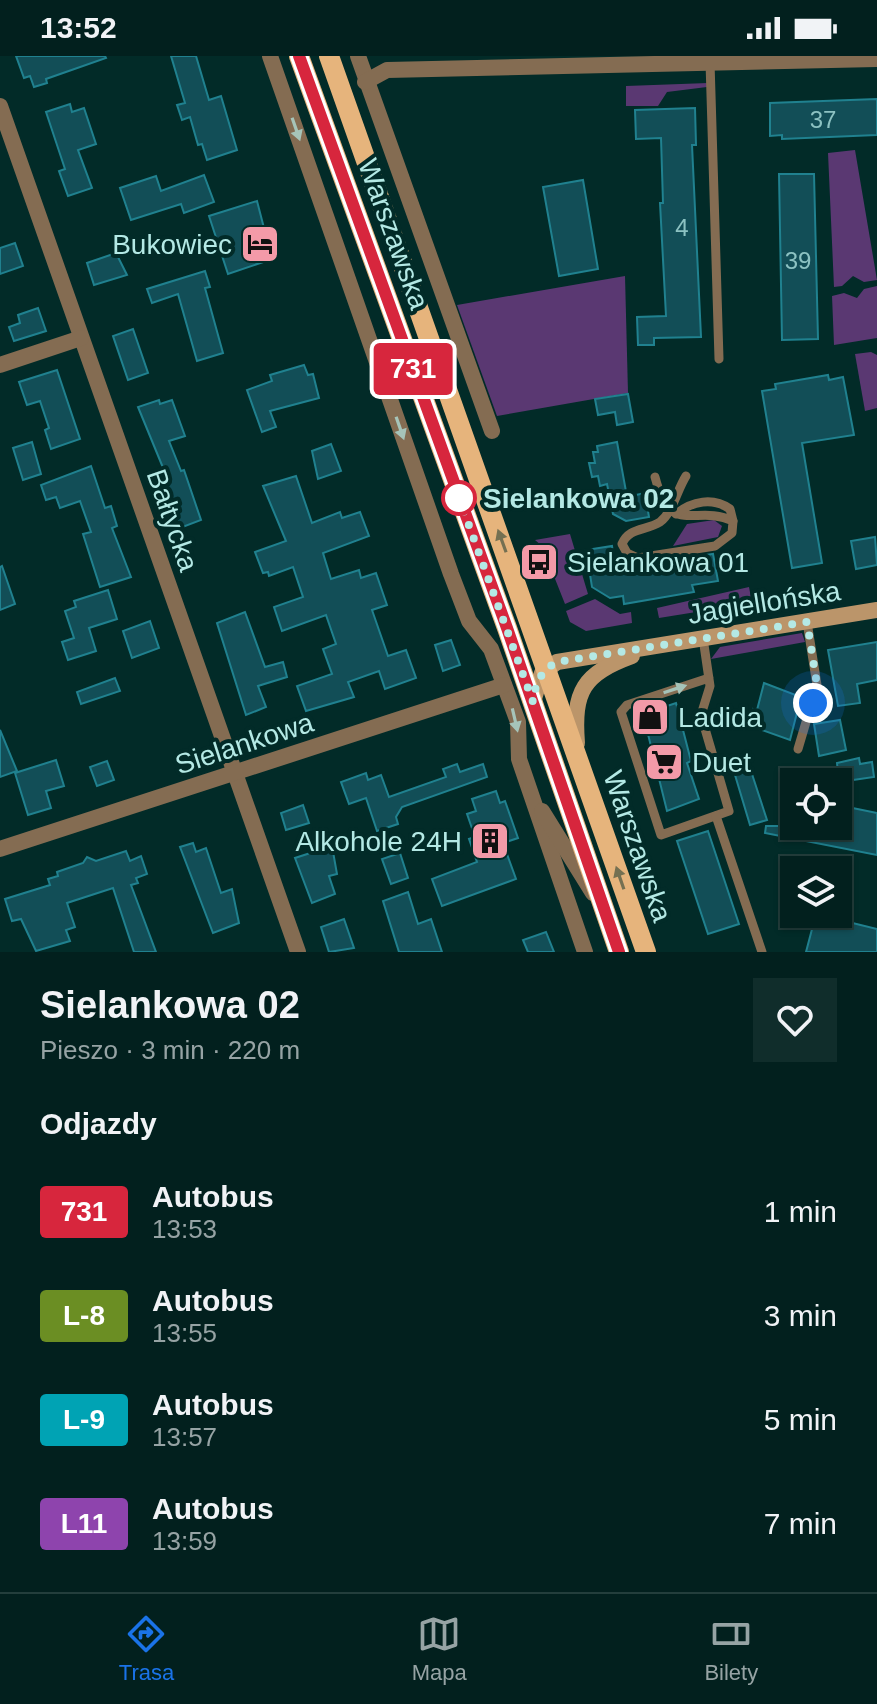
<!DOCTYPE html>
<html lang="pl">
<meta charset="utf-8">
<style>
:root{--surface:#02201e;--page:#102d2b;--text:#f1f3f6;--muted:#96a3a4;--line:#233e3c;--accent:#1a73e8}
body{margin:0;font-family:Helvetica,sans-serif;background:var(--page);color:var(--text);height:100vh;display:flex;flex-direction:column;font-size:30px;white-space:nowrap}
*{box-sizing:border-box;margin:0}
p{font-size:26px;color:var(--muted)}
.icon{flex:none;width:44px;height:44px;fill:none;stroke:currentColor;stroke-width:2;stroke-linecap:round;stroke-linejoin:round}
.map{position:relative;height:896px;overflow:hidden}
.details{display:flex;flex-direction:column;background:var(--surface);flex:1}
.details>*{flex:none}
.badge{padding:0 16px;border-radius:6px;font-size:28px;line-height:52px}
.fabs{position:absolute;left:780px;top:712px;display:grid;gap:16px}
.fabs a{display:grid;place-items:center;width:72px;height:72px;border-radius:0px;background:var(--surface);box-shadow:0 2px 6px #0004,0 0 0 2px var(--line);font-size:40px}
.you{position:absolute;width:40px;height:40px;margin:-20px;border:6px solid #fff;border-radius:50%;background:#1a73e8;box-shadow:0 0 0 12px #1a73e833}
.map>.badge{position:absolute;translate:-50% -50%;box-shadow:0 0 0 4px #fff}
h2{padding:0 40px;font-size:30px;line-height:72px}
.round{display:grid;place-items:center;flex:none;width:84px;height:84px;border-radius:0px;background:var(--page)}
.headline{display:flex;align-items:center;justify-content:space-between;height:136px;padding:0 40px}
h1{font-size:38px;font-weight:800;line-height:60px}
ul{padding:0;list-style:none}
li{display:flex;align-items:center;gap:24px;height:104px;padding:0 40px}
li div{flex:1}
li b{display:block;font-size:30px}
li em{font-style:normal}
li .badge{min-width:88px;font-weight:700;text-align:center}
.status{display:flex;justify-content:space-between;align-items:center;height:56px;padding:0 40px;background:var(--surface);direction:ltr}
.status svg{height:22px;fill:currentColor}
.dock{display:flex;justify-content:space-around;align-items:center;height:112px;border-top:2px solid var(--line);background:var(--surface);font-size:22px;color:var(--muted)}
.dock a{display:grid;justify-items:center;gap:4px}
.dock .active{color:var(--accent)}
.map>svg:first-child{display:block}
.green{fill:#5a3872}
.building{fill:#124e57;stroke:#20818f;stroke-width:2}
.lines{fill:none;stroke-linecap:round;stroke-linejoin:round}
.lane{stroke:#846c52;stroke-width:9}
.street{stroke:#846c52;stroke-width:16}
.secondary{stroke:#bb956a;stroke-width:16}
.primary{stroke:#e6b47c;stroke-width:20}
.oneway{fill:#a6c4b9}
.oneway2{fill:#747052}
.line-casing{stroke:#fff;stroke-width:18}
.line{stroke:#d7263d;stroke-width:12}
.walk{stroke:#b4e9e5;stroke-width:8;stroke-dasharray:0 14.4}
.stop-dot{fill:#fff;stroke:#d7263d;stroke-width:4}
.labels{text-anchor:middle;stroke-width:8;stroke-linejoin:round;paint-order:stroke}
.number-label{font-size:24px;fill:#8cc2c2}
.street-label{font-size:28px;fill:#b4e9e5;stroke:#022b28}
.poi-label{font-size:28px;fill:#b4e9e5;stroke:#022b28;text-anchor:start}
.stop-label{font-size:28px;font-weight:bold;fill:#b4e9e5;stroke:#022b28;text-anchor:start}
</style>
<div class="status"><b>13:52</b><svg viewBox="0 0 49 12"><path d="M0 12V9h3v3zM5 12V6h3v6zM10 12V3h3v9zM15 12V0h3v12zM26 1h20v11H26zM47 4h2v5h-2z"/></svg></div>
<div class="map">
<svg width="877" height="896" viewBox="0 0 877 896">
<rect width="100%" height="100%" fill="#022b28"/>
<!-- green -->
<g class="green">
<path d="M708,27l-1,4 -40,5 -9,14h-32v-20z"/>
<path d="M855,94l22,130 -13,2 -11,-6 -11,10 -8,1 -6,-134z"/>
<path d="M625,220l3,117 -131,23 -40,-111z"/>
<path d="M877,230v52l-43,7 -2,-49 12,-3 13,5 7,-9z"/>
<path d="M871,296l6,3v53l-12,3 -10,-57z"/>
<path d="M714,464l8,6 -4,11 -45,9 14,-22z"/>
<path d="M570,478l18,60 -23,10 -23,-58 -7,-6z"/>
<path d="M749,531l3,16 -93,15 -2,-10z"/>
<path d="M595,543l25,15 11,-2 1,11 -46,8 -16,-9 -4,-11z"/>
<path d="M802,577l3,9 -94,17 9,-12z"/>
</g>
<!-- building -->
<g class="building">
<path d="M16,0h89l1,2 -60,21 1,4 -13,4 -4,-11 -6,2z"/>
<path d="M171,0h25l13,44 12,-4 16,54 -30,10 -5,-16 -4,1 -8,-28 -8,3 -5,-15 8,-2z"/>
<path d="M877,43v36l-95,4v-4l-12,1v-33z"/>
<path d="M70,48l2,8 12,-4 12,36 -18,6 14,38 -24,8 -9,-25 6,-2 -19,-57z"/>
<path d="M695,52l1,37h-4l9,192 -47,1v7h-16l-1,-28 29,-1 -6,-113h3l-2,-65 -25,1 -1,-29z"/>
<path d="M779,118h35l4,165 -36,1z"/>
<path d="M204,119l10,27 -30,11 -3,-9 -50,16 -11,-32 36,-12 5,15z"/>
<path d="M583,124l15,89 -39,7 -16,-89z"/>
<path d="M257,145l15,58 -44,15 -19,-58z"/>
<path d="M15,187l8,23 -23,8v-26z"/>
<path d="M116,197l11,22 -33,10 -7,-22z"/>
<path d="M205,215l5,16 -5,1 18,65 -26,8 -19,-67 -26,9 -5,-14z"/>
<path d="M38,252l8,23 -32,10 -5,-14 11,-4 -2,-8z"/>
<path d="M133,273l15,44 -20,7 -15,-44z"/>
<path d="M304,309l4,10 5,-1 6,24 -49,13 6,16 -14,5 -15,-42 25,-9 -2,-6z"/>
<path d="M57,314l23,69 -29,10 -6,-19 4,-2 -9,-27 -13,4 -8,-23z"/>
<path d="M828,319l1,5 14,-3 11,58 -52,8 20,120 -30,5 -30,-177 14,-2 -1,-5z"/>
<path d="M628,338l5,28 -16,3 -2,-13 -17,3 -3,-16z"/>
<path d="M159,344l1,4 12,-4 13,36 -16,5 12,30 3,-1 17,50 -21,8 -15,-43 1,-10 -28,-68z"/>
<path d="M32,386l9,32 -18,6 -10,-32z"/>
<path d="M617,386l10,55 18,-4 4,24 -23,4 -13,-7 -6,-30 -7,2 -2,-10 -6,1 -3,-14h6l-2,-11h5l-1,-6z"/>
<path d="M331,388l10,27 -23,8 -6,-28z"/>
<path d="M91,410l14,42 6,-2 6,20 -5,2 19,49 -31,10 -17,-53 8,-2 -11,-31 -20,7 -4,-11 -10,3 -5,-15z"/>
<path d="M296,420l16,47 28,-11 2,6 18,-6 9,24 -46,17 8,26 28,-9 2,8 15,-5 11,32 -15,5 16,46 18,-6 10,28 -31,11 -6,-18 -31,11 6,15 -48,14 -9,-25 35,-12 -9,-25 13,-5 -10,-29 -44,16 -8,-24 29,-10 -10,-30 -24,9 -1,-4 -5,1 -8,-21 31,-11 -23,-55z"/>
<path d="M875,481l2,28 -21,4 -5,-28z"/>
<path d="M612,490l3,23 98,-15 5,27 -26,4 2,7 -70,12 -1,-8 -13,2 -18,-11 -6,-37z"/>
<path d="M2,510l13,38 -15,6v-43z"/>
<path d="M108,534l9,29 -28,9 7,23 -28,9 -6,-18 12,-4 -9,-27 11,-4 -2,-6z"/>
<path d="M245,556l20,55 18,-5 4,15 -29,9 8,21 -20,8 -29,-92z"/>
<path d="M150,565l9,27 -27,10 -9,-27z"/>
<path d="M451,584l9,25 -17,6 -8,-26z"/>
<path d="M877,586v38l-20,4 3,19 -22,3 -10,-56z"/>
<path d="M115,622l5,13 -39,13 -4,-12z"/>
<path d="M764,627l37,14 -11,43 -42,-15 5,-16 4,1z"/>
<path d="M676,647l15,58 -4,2 12,36 -32,12 -24,-97z"/>
<path d="M840,664l6,30 -27,6 -5,-32z"/>
<path d="M0,674l17,41 -17,6z"/>
<path d="M859,702l1,6 12,-2 2,15 -35,5 -2,-19z"/>
<path d="M56,704l8,26 -18,5 5,17 -23,7 -13,-42z"/>
<path d="M107,705l7,19 -17,6 -7,-19z"/>
<path d="M457,708l3,8 23,-8 4,13 -85,30 -6,10 2,7 -21,7 -11,-33 -17,6 -8,-22 25,-9 2,7 13,-5 8,22 57,-20 -3,-8z"/>
<path d="M751,715l16,49 -17,5 -15,-50z"/>
<path d="M496,735l4,12 5,-2 13,37 -15,5 13,36 -74,27 -10,-27 45,-17 -8,-23 6,-2 -8,-23 9,-3 -4,-12z"/>
<path d="M303,749l6,18 -23,7 -5,-17z"/>
<path d="M838,749l39,8v42l-112,-22 1,-7h72z"/>
<path d="M708,775l31,93 -31,10 -31,-93z"/>
<path d="M193,787l3,9 10,-4 15,45 11,-4 7,34 -26,10 -33,-86z"/>
<path d="M332,790l5,28 -8,2 6,18 -23,9 -17,-45z"/>
<path d="M126,795l4,10 11,-5 6,18 -11,4 2,5 -7,2 25,67h-22l-21,-64 -46,15 8,24 -9,3 4,11 -34,10 -15,-32 -9,2 -7,-22 45,-14 -2,-6 10,-3 -1,-4 26,-9 4,-6 9,4z"/>
<path d="M400,797l8,25 -17,6 -9,-25z"/>
<path d="M408,836l10,32 13,-5 11,33h-43l-16,-51z"/>
<path d="M816,858l61,15v23h-71z"/>
<path d="M344,863l10,29 -25,4 -8,-25z"/>
<path d="M546,876l8,20h-26l-5,-12z"/>
</g>
<g class="lines">
<!-- lane -->
<g class="lane">
<path d="M710,6l9,297"/>
<path d="M655,421c16,62 40,26 78,44l-1,12 -17,13 -77,12 -11,-5 -5,-9c7,-17 24,-13 38,-22 13,-10 17,-32 26,-46"/>
<path d="M676,458c16,-13 37,-17 54,-5l3,12"/>
<path d="M703,582l7,48 -9,29 28,96 -68,24 -40,-123 6,-7 82,-27"/>
<path d="M798,693l19,-64 -10,-63"/>
<path d="M716,760l46,136"/>
</g>
<!-- street -->
<g class="street">
<path d="M270,0l181,518 18,47 22,28 27,73 1,37 66,193"/>
<path d="M358,0l134,375"/>
<path d="M365,26l22,-12 490,-11"/>
<path d="M0,50l298,846"/>
<path d="M0,309l81,-27"/>
<path d="M542,755l51,82"/>
<path d="M0,793l504,-164"/>
</g>
<!-- secondary -->
<g class="secondary">
<path d="M533,646l9,-29 15,-11 320,-52"/>
<path d="M577,687c-4,-52 6,-69 55,-87"/>
</g>
<!-- primary -->
<g class="primary">
<path d="M299,0l208,572 112,324"/>
<path d="M329,0l317,896"/>
</g>
</g>
<!-- one-way arrows -->
<defs><path id="oneway-solid" d="M-6-.8H1V-3.2L6.5 0L1 3.2V.8H-6Z" transform="scale(2)"/></defs>
<g class="oneway">
<use href="#oneway-solid" transform="translate(296 73) rotate(71)"/>
<use href="#oneway-solid" transform="translate(400 372) rotate(71)"/>
<use href="#oneway-solid" transform="translate(675 633) rotate(-18)"/>
<use href="#oneway-solid" transform="translate(515 664) rotate(77)"/>
</g>
<g class="oneway2">
<use href="#oneway-solid" transform="translate(502 485) rotate(-110)"/>
<use href="#oneway-solid" transform="translate(620 822) rotate(-109)"/>
</g>
<g class="lines">
<!-- line casing -->
<g class="line-casing">
<path id="line" d="M299,0l208,572 112,324"/>
</g>
<!-- line -->
<use href="#line" class="line"/>
<!-- walk -->
<path class="walk" d="M459,442l74,204c2,-18 8,-32 24,-40l250,-40 10,63 -4,18"/>
</g>
<!-- icons -->
<defs>
<g id="hotel-square" transform="scale(2)"><rect x="-9" y="-9" width="18" height="18" rx="4" fill="#f39aa8" stroke="#022b28"/><path d="M-6-4.5h1.5V1H6V5H4.5V3h-9V5H-6ZM-4 0a1.8 1.8 0 1 1 3.6 0ZM.5 0V-2.5h3Q6-2.5 6 0Z" fill="#111"/></g>
<g id="bus-square" transform="scale(2)"><rect x="-9" y="-9" width="18" height="18" rx="4" fill="#f39aa8" stroke="#022b28"/><path d="M-5-6H5V4H4V6H2V4H-2V6H-4V4H-5ZM-3.5-4V0h7V-4ZM-3.5 1.2v1.5H-2V1.2ZM2 1.2v1.5H3.5V1.2Z" fill="#111"/></g>
<g id="shop-square" transform="scale(2)"><rect x="-9" y="-9" width="18" height="18" rx="4" fill="#f39aa8" stroke="#022b28"/><path d="M-5-2.5h2.3a2.7 3.5 0 0 1 5.4 0H5L5.5 6h-11ZM-1.5-2.5h3a1.5 2.3 0 0 0-3 0Z" fill="#111"/></g>
<g id="supermarket-square" transform="scale(2)"><rect x="-9" y="-9" width="18" height="18" rx="4" fill="#f39aa8" stroke="#022b28"/><path d="M-6-5.5h2.5l.6 2H6L4.5 2H-2.5L-4.4-4H-6ZM-1.5 3.2a1.3 1.3 0 1 0 .1 0ZM3 3.2a1.3 1.3 0 1 0 .1 0Z" fill="#111"/></g>
<g id="building-square" transform="scale(2)"><rect x="-9" y="-9" width="18" height="18" rx="4" fill="#f39aa8" stroke="#022b28"/><path d="M-4-6H4V6H1V3H-1V6H-4ZM-2.5-4.3h1.7v1.8h-1.7ZM.8-4.3h1.7v1.8H.8ZM-2.5-1h1.7V.8h-1.7ZM.8-1h1.7V.8H.8Z" fill="#111"/></g>
</defs>
<g fill-rule="evenodd">
<use href="#hotel-square" x="260" y="188"/>
<use href="#bus-square" x="539" y="506"/>
<use href="#shop-square" x="650" y="661"/>
<use href="#supermarket-square" x="664" y="706"/>
<use href="#building-square" x="490" y="785"/>
</g>
<!-- markers -->
<circle class="stop-dot" cx="459" cy="442" r="16"/>
<g class="labels">
<!-- number labels -->
<g class="number-label">
<text x="823" y="72">37</text>
<text x="682" y="180">4</text>
<text x="798" y="213">39</text>
</g>
<!-- street labels -->
<g class="street-label">
<text transform="translate(394 178) rotate(70)" y="10">Warszawska</text>
<text transform="translate(173 464) rotate(71)" y="10">Bałtycka</text>
<text transform="translate(764 546) rotate(-9)" y="10">Jagiellońska</text>
<text transform="translate(244 687) rotate(-18)" y="10">Sielankowa</text>
<text transform="translate(638 790) rotate(71)" y="10">Warszawska</text>
</g>
<!-- poi labels -->
<g class="poi-label">
<text x="232" y="198" text-anchor="end">Bukowiec</text>
<text x="567" y="516">Sielankowa 01</text>
<text x="678" y="671">Ladida</text>
<text x="692" y="716">Duet</text>
<text x="462" y="795" text-anchor="end">Alkohole 24H</text>
</g>
<!-- stop labels -->
<g class="stop-label">
<text x="483" y="452">Sielankowa 02</text>
</g>
</g>
</svg>
<div class="fabs">
<a><svg class="icon" aria-label="locate" viewBox="0 0 24 24"><circle cx="12" cy="12" r="6"/><path d="M12 2v4M12 18v4M2 12h4M18 12h4"/></svg></a>
<a><svg class="icon" aria-label="layers" viewBox="0 0 24 24"><path d="M12 4l9 5-9 5-9-5zM3 14l9 5 9-5"/></svg></a>
</div>
<div class="you" style="left:813px;top:647px"></div>
<b class="badge" style="left:413px;top:313px;background:#d7263d;color:#fff">731</b>
</div>
<section class="details">
<div class="headline"><div><h1>Sielankowa 02</h1><p>Pieszo · 3 min · 220 m</p></div><a class="round"><svg class="icon" aria-label="heart" viewBox="0 0 24 24"><path d="M12 20l-8-8c-3-5 5-10 8-4 3-6 11-1 8 4z"/></svg></a></div>
<h2>Odjazdy</h2>
<ul>
<li><span class="badge" style="background:#d7263d;color:#fff">731</span><div><b>Autobus</b><p>13:53</p></div><em>1 min</em></li>
<li><span class="badge" style="background:#6b8e23;color:#fff">L-8</span><div><b>Autobus</b><p>13:55</p></div><em>3 min</em></li>
<li><span class="badge" style="background:#00a3b4;color:#fff">L-9</span><div><b>Autobus</b><p>13:57</p></div><em>5 min</em></li>
<li><span class="badge" style="background:#8e44ad;color:#fff">L11</span><div><b>Autobus</b><p>13:59</p></div><em>7 min</em></li>
</ul>
</section>
<nav class="dock">
<a class="active"><svg class="icon" aria-label="directions" viewBox="0 0 24 24"><path d="M12 3l9 9-9 9-9-9zM9 14v-3h6M13 9l2 2-2 2"/></svg>Trasa</a>
<a><svg class="icon" aria-label="map" viewBox="0 0 24 24"><path d="M3 6l6-2 6 2 6-2v14l-6 2-6-2-6 2zM9 4v14M15 6v14"/></svg>Mapa</a>
<a><svg class="icon" aria-label="tickets" viewBox="0 0 24 24"><path d="M3 7h18v10H3zM15 7v10"/></svg>Bilety</a>
</nav>
